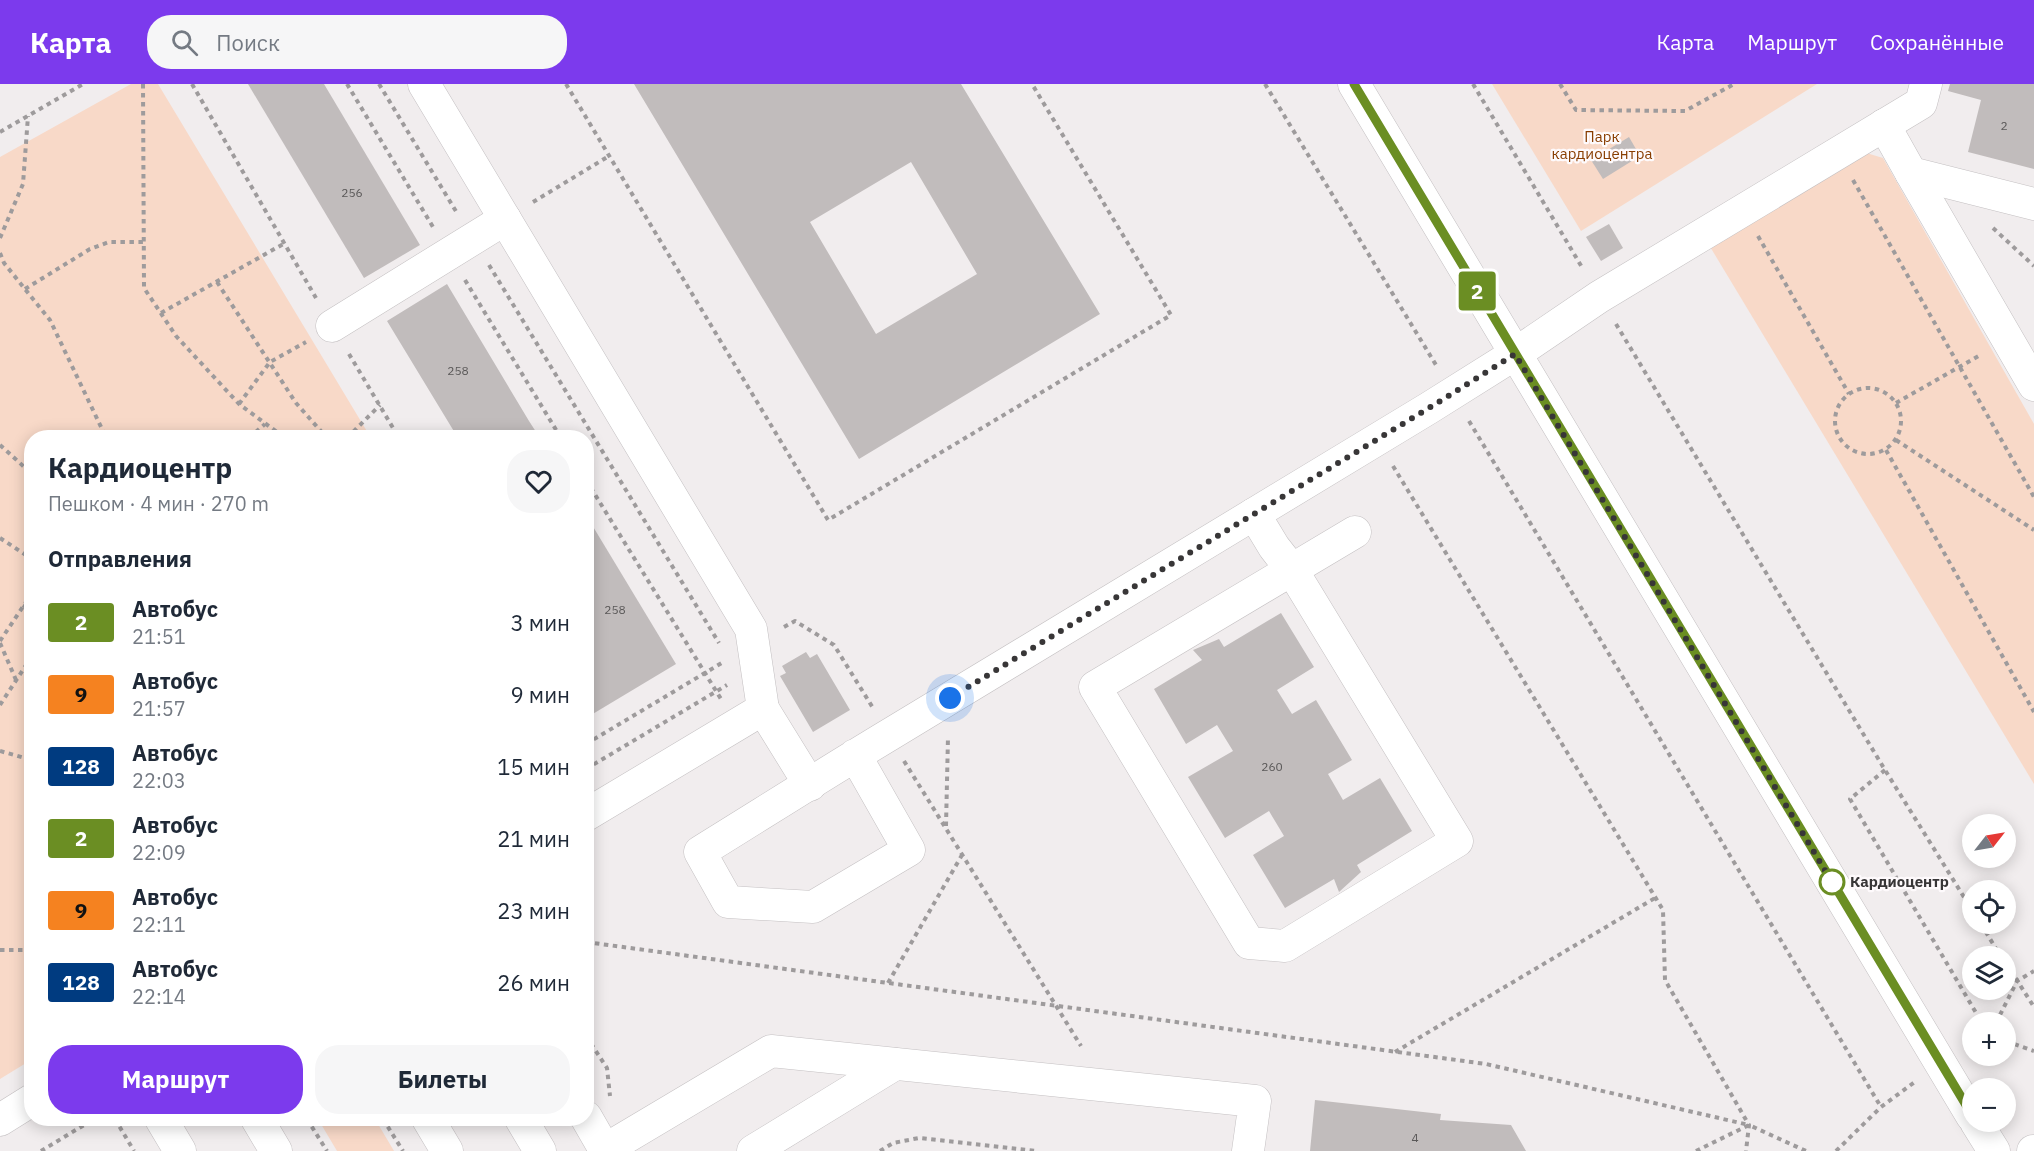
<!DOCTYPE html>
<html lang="ru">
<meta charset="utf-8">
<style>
:root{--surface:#fff;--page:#f6f6f7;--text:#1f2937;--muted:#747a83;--accent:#7c3aed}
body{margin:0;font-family:"IBM Plex Sans",sans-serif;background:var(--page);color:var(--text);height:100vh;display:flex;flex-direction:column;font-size:22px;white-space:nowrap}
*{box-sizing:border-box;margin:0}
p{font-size:20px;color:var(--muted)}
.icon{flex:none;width:33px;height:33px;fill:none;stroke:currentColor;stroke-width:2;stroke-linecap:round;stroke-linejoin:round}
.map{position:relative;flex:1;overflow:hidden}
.sheet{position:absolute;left:24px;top:346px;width:570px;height:696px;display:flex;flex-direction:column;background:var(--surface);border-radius:24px;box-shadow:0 3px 15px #0003}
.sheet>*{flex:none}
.badge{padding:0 12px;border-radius:4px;font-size:21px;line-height:39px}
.needle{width:39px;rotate:59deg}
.buttons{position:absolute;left:1962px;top:730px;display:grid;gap:12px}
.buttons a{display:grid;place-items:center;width:54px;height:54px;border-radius:50%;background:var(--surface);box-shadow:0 3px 15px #0003;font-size:30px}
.you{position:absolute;width:30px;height:30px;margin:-15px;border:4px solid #fff;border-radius:50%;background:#1a73e8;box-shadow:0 0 0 9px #1a73e833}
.map>.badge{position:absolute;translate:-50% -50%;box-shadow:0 0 0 3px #fff}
h2{padding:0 24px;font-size:22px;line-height:54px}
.round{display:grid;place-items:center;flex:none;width:63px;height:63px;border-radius:24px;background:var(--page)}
.headline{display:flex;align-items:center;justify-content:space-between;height:102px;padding:0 24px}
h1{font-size:28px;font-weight:800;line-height:45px}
.cta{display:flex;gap:12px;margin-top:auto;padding:12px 24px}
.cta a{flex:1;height:69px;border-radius:24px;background:var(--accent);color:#fff;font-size:24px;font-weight:800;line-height:69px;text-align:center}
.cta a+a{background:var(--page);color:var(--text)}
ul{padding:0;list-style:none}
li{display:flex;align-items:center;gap:18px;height:72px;padding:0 24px}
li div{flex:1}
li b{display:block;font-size:22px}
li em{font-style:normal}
li .badge{min-width:66px;font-weight:700;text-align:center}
header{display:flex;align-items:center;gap:36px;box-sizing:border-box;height:84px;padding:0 30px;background:var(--accent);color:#fff}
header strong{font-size:28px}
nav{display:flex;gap:33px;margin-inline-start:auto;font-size:21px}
.search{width:420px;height:54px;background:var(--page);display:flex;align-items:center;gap:15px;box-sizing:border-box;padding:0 21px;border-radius:24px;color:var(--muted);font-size:22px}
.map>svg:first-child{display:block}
.green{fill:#f8d9c8}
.building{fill:#c1bcbc;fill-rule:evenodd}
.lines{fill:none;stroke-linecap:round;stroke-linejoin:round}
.minor-casing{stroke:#c4c0c2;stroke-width:33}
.path{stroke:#9e9b9c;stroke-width:4;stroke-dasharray:4.5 4.5;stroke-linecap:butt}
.minor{stroke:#fff;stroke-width:32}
.line-casing{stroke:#fff;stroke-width:14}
.line{stroke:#6b8e23;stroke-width:9}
.walk{stroke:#383637;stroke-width:6;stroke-dasharray:0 10.8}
.stop-dot{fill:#fff;stroke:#6b8e23;stroke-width:3}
.labels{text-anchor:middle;stroke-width:4.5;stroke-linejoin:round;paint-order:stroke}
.number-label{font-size:12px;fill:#5a5858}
.park-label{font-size:15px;fill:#883d00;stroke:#fefafc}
.stop-label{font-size:15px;font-weight:bold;fill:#383637;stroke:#fefafc;text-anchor:start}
</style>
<header>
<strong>Карта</strong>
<div class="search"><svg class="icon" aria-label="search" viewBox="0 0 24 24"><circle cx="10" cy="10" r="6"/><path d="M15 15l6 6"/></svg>Поиск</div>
<nav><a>Карта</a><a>Маршрут</a><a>Сохранённые</a></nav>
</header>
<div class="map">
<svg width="2034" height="1067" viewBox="0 0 2034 1067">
<rect width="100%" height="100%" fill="#f1edee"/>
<!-- green -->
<g class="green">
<path d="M131,0h27l213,354h-339l-1,622 -31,19v-922z"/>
<path d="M1492,0h325l-236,147z"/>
<path d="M1863,68l20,6 151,266v360l-325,-539z"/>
<path d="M318,1035h57l19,32h-57z"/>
</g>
<!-- building -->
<g class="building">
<path d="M248,0h76l96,161 -56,33z"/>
<path d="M634,0h327l139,230 -241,145zM911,78l66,112 -101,60 -66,-112z"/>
<path d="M1950,0h84v85l-66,-17 13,-52 -33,-9z"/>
<path d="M1629,53l11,19 -37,23 -12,-19z"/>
<path d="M1609,140l14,24 -22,13 -15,-24z"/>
<path d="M447,200l82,137 11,17h-82l-71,-117z"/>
<path d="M586,431l90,149 -90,54z"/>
<path d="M1281,529l33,54 -37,23 15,24 24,-14 36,60 -24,14 15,26 37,-22 32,53 -55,34 4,7 -22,20 -5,-13 -49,29 -32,-53 31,-19 -15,-25 -44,27 -37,-61 45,-26 -16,-26 -31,19 -32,-55 48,-29 -9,-10 26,-11 5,8z"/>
<path d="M806,568l4,6 7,-4 33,56 -37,22 -33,-56 6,-3 -4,-7z"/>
<path d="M1315,1016l126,14 -1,6 71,5 15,26h-216z"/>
</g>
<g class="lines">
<!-- minor casing -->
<g class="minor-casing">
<g id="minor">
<path d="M424,0l327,545 12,80 -177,106"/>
<path d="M1354,0l618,1032"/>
<path d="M1884,41l27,48 123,31"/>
<path d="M1911,89l123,212"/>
<path d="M332,242l173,-107"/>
<path d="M1254,430l20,33 18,23 165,271 -172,105 -36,-3 -154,-256 260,-155"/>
<path d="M763,625l47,76"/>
<path d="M855,671l54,95 -96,57 -85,-5 -28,-50c63,-39 126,-79 189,-117l540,-327 86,-54 84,-57 322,-194 5,-19"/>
<path d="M586,1033l19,33"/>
<path d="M161,1035l19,32"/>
<path d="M257,1035l19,32"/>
<path d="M428,1035l19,32"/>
<path d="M521,1035l19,32"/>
<path d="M0,1036l32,-20"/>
<path d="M1976,1038l18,29"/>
<path d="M603,1067l168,-100 484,50 -7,50"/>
<path d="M753,1067l142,-87"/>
<path d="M2033,1067h1"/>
</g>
</g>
<!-- path -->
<g class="path">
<path d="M143,0l1,204 32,48 63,68 46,34"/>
<path d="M192,0l124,214"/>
<path d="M347,0l86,143"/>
<path d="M379,0l78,129"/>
<path d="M566,0l262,436 343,-205 -139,-231"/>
<path d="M1265,0l171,281"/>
<path d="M1473,0l110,185"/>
<path d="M1560,0l16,26 109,1 49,-27"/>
<path d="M0,48l83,-48"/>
<path d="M1853,96l181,317"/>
<path d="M533,118l76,-46"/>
<path d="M1993,144l41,38"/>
<path d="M1758,152l91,158"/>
<path d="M0,154l23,-54 5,-68"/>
<path d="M0,169l4,10 46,57 52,109 6,9"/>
<path d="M489,181l230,378"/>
<path d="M465,196l96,158"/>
<path d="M217,198l79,121 31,35"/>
<path d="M25,205l65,-40 19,-7h35"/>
<path d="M161,229l124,-70"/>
<path d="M1616,240l269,446 87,140"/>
<path d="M349,270l50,84"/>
<circle cx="1868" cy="337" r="33"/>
<path d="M1896,319l86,-49"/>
<path d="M239,320l31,-42 36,-20"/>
<path d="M1469,337l412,686"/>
<path d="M249,354l16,-14"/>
<path d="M347,354l33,-33"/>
<path d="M1896,356l138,90"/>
<path d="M0,361l32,29"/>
<path d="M1886,366l148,262"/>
<path d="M1393,382l270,444 2,70 84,145 -3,26"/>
<path d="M586,396l135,219"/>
<path d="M0,454l32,21"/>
<path d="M23,521l9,6"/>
<path d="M784,543l11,-6 39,24 39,63"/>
<path d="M0,557l32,-48"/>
<path d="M0,559l16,37"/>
<path d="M0,621l32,-49"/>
<path d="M586,660l139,-83"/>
<path d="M0,667l32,9"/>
<path d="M904,677l177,285"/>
<path d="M586,685l141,-84"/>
<path d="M1885,686l-35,29 132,224"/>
<path d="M946,742l2,-89"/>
<path d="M1981,840l20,33"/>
<path d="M586,858l900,122 263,61"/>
<path d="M0,866h32"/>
<path d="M2006,879l28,44"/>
<path d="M888,899l74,-128"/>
<path d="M1996,939l21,-42 17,-10"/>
<path d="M586,952l21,32 3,28"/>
<path d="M2006,957l28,10"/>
<path d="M1395,968l260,-154"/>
<path d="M115,1035l19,32"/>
<path d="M307,1035l20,32"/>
<path d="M383,1035l20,32"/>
<path d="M41,1067l53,-32"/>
<path d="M880,1067l13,-8 26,-5 118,13"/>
<path d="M1696,1067l53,-26 57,26"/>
<path d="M1836,1067l45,-44 35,-26"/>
</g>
<!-- minor -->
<use href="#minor" class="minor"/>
</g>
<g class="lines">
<!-- line casing -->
<g class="line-casing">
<path id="line" d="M1354,0l618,1031"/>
</g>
<!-- line -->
<use href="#line" class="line"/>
<!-- walk -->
<path class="walk" d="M950,614l479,-290 86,-54 317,528"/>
</g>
<!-- markers -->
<circle class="stop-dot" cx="1832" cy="798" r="12"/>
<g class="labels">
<!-- number labels -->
<g class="number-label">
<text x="2004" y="46">2</text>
<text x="352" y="113">256</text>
<text x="458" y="291">258</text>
<text x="615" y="530">258</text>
<text x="1272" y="687">260</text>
<text x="1415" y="1058">4</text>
</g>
<!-- park labels -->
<g class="park-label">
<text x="1602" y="58">Парк<tspan x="1602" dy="17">кардиоцентра</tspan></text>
</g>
<!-- stop labels -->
<g class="stop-label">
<text x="1850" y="803">Кардиоцентр</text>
</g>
</g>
</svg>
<div class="buttons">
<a><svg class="needle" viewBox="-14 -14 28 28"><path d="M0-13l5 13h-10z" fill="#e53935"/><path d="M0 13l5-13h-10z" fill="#747a83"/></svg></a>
<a><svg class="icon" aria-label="locate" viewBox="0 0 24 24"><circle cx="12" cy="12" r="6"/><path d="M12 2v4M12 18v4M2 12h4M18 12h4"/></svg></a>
<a><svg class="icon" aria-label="layers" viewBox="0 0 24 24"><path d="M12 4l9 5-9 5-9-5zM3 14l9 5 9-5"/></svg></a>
<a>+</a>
<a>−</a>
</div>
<div class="you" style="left:950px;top:614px"></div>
<b class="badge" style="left:1477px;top:207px;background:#6b8e23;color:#fff">2</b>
<section class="sheet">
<div class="headline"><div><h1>Кардиоцентр</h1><p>Пешком · 4 мин · 270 m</p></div><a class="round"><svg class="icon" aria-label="heart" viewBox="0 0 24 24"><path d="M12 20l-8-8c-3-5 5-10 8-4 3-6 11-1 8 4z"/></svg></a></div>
<h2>Отправления</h2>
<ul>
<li><span class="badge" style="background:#6b8e23;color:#fff">2</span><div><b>Автобус</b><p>21:51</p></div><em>3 мин</em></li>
<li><span class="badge" style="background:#f58220;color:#111">9</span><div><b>Автобус</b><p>21:57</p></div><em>9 мин</em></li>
<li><span class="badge" style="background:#003b80;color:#fff">128</span><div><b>Автобус</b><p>22:03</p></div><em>15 мин</em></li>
<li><span class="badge" style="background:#6b8e23;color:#fff">2</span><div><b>Автобус</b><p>22:09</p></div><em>21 мин</em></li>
<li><span class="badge" style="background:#f58220;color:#111">9</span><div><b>Автобус</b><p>22:11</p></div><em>23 мин</em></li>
<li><span class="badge" style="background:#003b80;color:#fff">128</span><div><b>Автобус</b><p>22:14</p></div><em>26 мин</em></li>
</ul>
<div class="cta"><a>Маршрут</a><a>Билеты</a></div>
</section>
</div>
